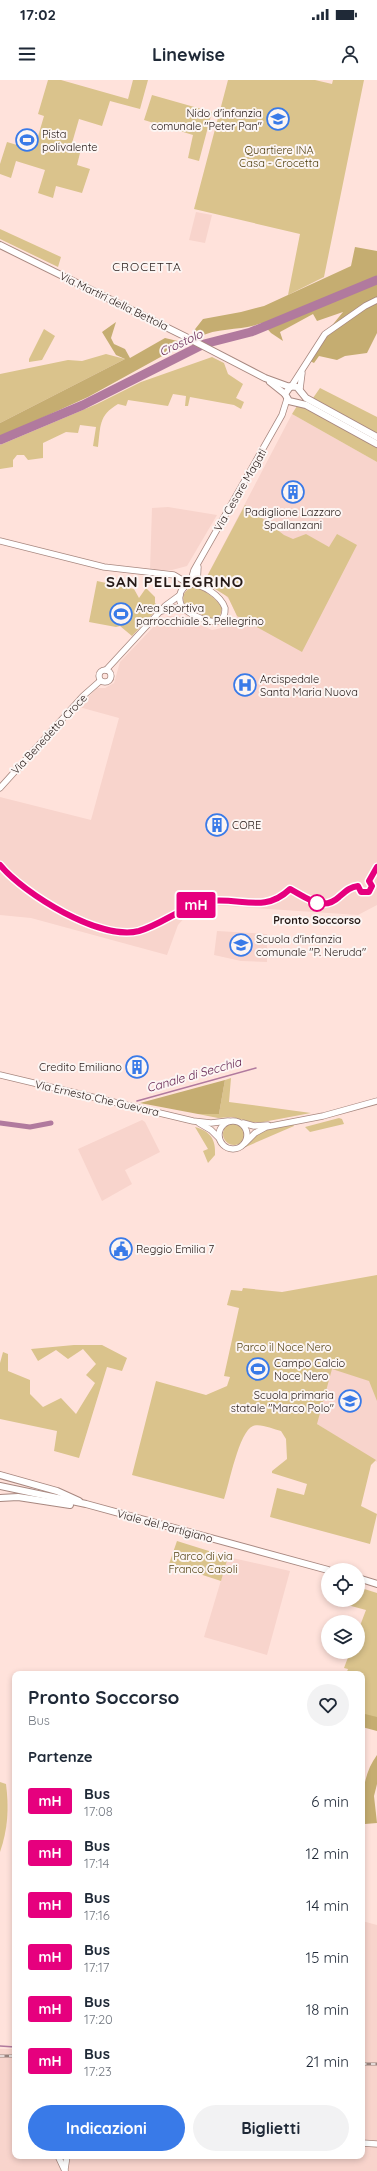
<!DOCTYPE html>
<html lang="it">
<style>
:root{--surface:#fff;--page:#f2f2f3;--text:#1f2937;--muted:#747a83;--accent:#397ae8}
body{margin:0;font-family:Quicksand,sans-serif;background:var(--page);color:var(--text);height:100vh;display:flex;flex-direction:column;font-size:15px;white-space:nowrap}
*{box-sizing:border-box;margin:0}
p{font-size:13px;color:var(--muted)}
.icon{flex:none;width:22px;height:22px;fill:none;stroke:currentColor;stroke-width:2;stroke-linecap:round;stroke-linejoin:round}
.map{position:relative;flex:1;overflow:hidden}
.panel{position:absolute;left:12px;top:1591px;width:353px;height:488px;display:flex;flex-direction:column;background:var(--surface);border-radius:8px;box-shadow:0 2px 6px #0003}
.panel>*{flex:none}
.badge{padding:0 8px;border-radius:3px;font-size:14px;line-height:26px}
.controls{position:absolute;left:321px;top:1483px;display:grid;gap:8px}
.controls a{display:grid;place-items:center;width:44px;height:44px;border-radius:50%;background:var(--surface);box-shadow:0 2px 6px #0003;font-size:20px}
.map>.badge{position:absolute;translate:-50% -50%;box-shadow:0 0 0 2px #fff}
h2{padding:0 16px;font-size:15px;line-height:36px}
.round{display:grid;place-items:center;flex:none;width:42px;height:42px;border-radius:21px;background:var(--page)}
.headline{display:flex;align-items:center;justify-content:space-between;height:68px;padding:0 16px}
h1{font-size:19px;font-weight:800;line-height:30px}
.cta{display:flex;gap:8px;margin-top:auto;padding:8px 16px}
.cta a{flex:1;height:46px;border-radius:24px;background:var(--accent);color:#fff;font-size:16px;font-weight:800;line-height:46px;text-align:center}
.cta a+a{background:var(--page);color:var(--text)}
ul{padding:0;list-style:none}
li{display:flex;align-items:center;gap:12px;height:52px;padding:0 16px}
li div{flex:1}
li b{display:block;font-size:15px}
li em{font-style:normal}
li .badge{min-width:44px;font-weight:700;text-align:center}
.status{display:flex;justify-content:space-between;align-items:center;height:28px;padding:0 20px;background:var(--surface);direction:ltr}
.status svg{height:11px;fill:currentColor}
header{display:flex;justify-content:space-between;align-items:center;height:52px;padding:0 16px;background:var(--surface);font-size:18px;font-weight:800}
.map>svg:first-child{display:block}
.built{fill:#f8d4cc}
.green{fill:#dac38c}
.forest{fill:#c5ad71}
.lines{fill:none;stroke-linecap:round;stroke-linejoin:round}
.stream{stroke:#b17a9e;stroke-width:1.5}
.canal{stroke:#b17a9e;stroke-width:5}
.river{stroke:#b17a9e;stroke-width:9}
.tertiary-casing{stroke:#a88880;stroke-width:7}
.secondary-casing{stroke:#a88880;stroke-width:8}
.tertiary{stroke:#fff;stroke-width:5.5}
.secondary{stroke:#fff;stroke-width:6}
.rail-casing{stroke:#98837e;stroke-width:3}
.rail{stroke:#fcf5f3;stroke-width:1.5;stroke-dasharray:4.5;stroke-linecap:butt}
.line-casing{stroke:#fff;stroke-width:9}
.line{stroke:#e6007e;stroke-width:6}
.stop-dot{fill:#fff;stroke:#e6007e;stroke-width:2}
.labels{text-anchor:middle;stroke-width:4;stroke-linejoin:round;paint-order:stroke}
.poi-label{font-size:11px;fill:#251916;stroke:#fcf5f3;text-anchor:start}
.park-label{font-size:11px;fill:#514010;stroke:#fcf5f3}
.street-label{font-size:11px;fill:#251916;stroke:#fcf5f3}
.stop-label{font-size:11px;font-weight:bold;fill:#251916;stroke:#fcf5f3}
.neighbourhood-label{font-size:12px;letter-spacing:1px;fill:#251916;stroke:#fcf5f3}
.water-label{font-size:12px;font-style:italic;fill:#5f1c4c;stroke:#fcf5f3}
.district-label{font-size:15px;font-weight:bold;letter-spacing:1px;fill:#251916;stroke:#fcf5f3}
</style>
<div class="status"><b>17:02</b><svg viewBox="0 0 49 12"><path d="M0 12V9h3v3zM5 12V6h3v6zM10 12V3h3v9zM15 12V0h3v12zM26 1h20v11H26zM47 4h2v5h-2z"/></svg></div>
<header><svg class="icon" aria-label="menu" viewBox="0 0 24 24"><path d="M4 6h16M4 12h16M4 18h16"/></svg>Linewise<svg class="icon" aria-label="person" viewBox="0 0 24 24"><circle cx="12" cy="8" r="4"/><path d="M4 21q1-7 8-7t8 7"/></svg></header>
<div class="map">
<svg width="377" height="2091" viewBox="0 0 377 2091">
<rect width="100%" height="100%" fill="#ffe2db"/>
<!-- built -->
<g class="built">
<path d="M196,132l16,3 -7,28 -16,-3z"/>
<path d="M292,334l85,48v443l-19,10 -147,-10 -13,3 -10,6 -10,11 -11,30 -136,-37 -31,-3v-118l91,23 28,-102 -40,-11 18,-19h8l9,-5 6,-21 39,-41 9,-5 15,1 29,13 19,-4 6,-10 -7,-15 -5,-6 -21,-13z"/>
<path d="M168,427l49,8 -30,51 -15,4h-22l2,-62z"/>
<path d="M217,851l50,3v28l-26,-1 -27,-6z"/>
<path d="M142,1040l3,2 15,30 -35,18 7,14 -30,17 -24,-52z"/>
<path d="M377,1211v171l-60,-38 -11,-99z"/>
<path d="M228,1477l62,14 -23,84 -63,-18z"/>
<path d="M362,1841l15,4v246h-377v-122h15v107h347z"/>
</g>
<!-- green -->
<g class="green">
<path d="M48,0h13l67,19 5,-19h15l-8,29 -30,-8 -8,25 -23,-7 -9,31 10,3 -3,12 13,4 -8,24 -26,-7 -3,12 -15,-5 7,-23 -29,-9 -5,17 -11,-4v-10l7,-22 27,8 10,-34 -6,-2z"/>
<path d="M228,0h87l17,4 1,-4h31l-40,197 -36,18 12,-61 -106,-25z"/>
<path d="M152,15l60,17 -13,49 -11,-3 5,-23 -49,-15z"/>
<path d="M21,50l16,5 -4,14 -16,-5z"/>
<path d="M0,149l61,28 -3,10 -58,-28z"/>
<path d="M44,249l11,7 -13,24 -13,2v-3z"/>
<path d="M106,274l19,5 -125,64v-49l68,-14 14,1z"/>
<path d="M212,277l12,6 4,11 15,10 -7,14 8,4 -3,7 -7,-4 -44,-8 -2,9h-3l1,-10 -13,-2 -5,12 -40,-6 -2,6 -8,-2c-20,12 -17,22 -20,43l-5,-1 3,-19 -16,-2 -2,8 -12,-1 -23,11v15l-15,2 -4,-5h-7l-4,5v7l-13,2v-24l97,-41 44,-22z"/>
<path d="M320,308l57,29v45l-85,-48 5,-8 9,2z"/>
<path d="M245,425l39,30 9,4 13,-5 23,13 8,-13 20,11 -55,107 -65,-36 -9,-19 -24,-15z"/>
<path d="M97,501l37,8 5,9 7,-10 9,9v6l4,4 -27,29 -12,-10 -4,1 -27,-5z"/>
<path d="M194,507c10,2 23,12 28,21l-2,9 -6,2h-4l-24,-13c-6,-8 -2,-17 8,-19z"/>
<path d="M231,998l-2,24 82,11 -48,9h-12l-19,-5 -14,1 -20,-4h21l6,-34z"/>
<path d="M339,1038l3,1 2,5 -34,8 -5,-5z"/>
<circle cx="234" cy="1054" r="11"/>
<path d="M293,1044l1,2 -53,23 20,-18z"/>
<path d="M195,1047c15,4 21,12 20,28l-7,8 -5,-12 5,-2z"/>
<path d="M377,1195v126l-8,-20 -37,-12 -15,55 59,36 -5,5 -10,41 16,8 -7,30 -100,-27 7,-29 27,7 3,-11 -35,-11v-2l15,-12 -1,-20 -5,-8c-8,-2 -21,-8 -28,-5 -14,5 -24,59 -29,73l-92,-24 24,-94 50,14 21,-9 3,-9 -6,-1 15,-68 -12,-3 4,-15 11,1 1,-3 39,4z"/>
<path d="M74,1265h28l25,13 -5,13 -15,-4 -28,91 -25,-7 3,-20 -57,-12v-56l3,-11 5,2v17l22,9v14l13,13 18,-9 15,16 19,-31 -9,-8 10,-11 -13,-15 -15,10 -12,-9 -18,11 -7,-12z"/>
<path d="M177,1461l51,16 -7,24 -52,-17z"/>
<path d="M358,1507l19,6v130l-15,-4v-45h-16l2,-5 -4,-1 6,-16h8v-21l8,-21 -37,-10h29z"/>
<path d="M0,1702l6,2c3,24 2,45 -6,68z"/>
</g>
<!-- forest -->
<g class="forest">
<path d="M355,167l22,4v82l-10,20 -22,3 -8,4 -18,-4 -5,7 -6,-3 17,-26 18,-22 -26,9 -4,-7 -33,18 3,9 -12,-8 -9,-10c-21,8 -44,4 -63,14l-7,-4 11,-14 38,-7 23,-6 87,-40z"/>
<path d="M116,242l-5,16 3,6 11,5 5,9 35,-20 21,5 -98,54 -88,40v-14l125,-64 -9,-4 -14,-23z"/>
<path d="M225,1000l-6,34h-21l-58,-11z"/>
<path d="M362,1625l3,9 12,3v14l-15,-4z"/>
<path d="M377,1675v29l-3,12 3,27 -12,1 -3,10c0,-27 -2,-56 15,-79z"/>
</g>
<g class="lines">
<!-- stream -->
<g class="stream">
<path d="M137,1021l119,-33"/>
<path d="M0,1966l15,1"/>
</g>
<!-- canal -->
<path class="canal" d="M0,1043l30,4 21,-4"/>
<!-- river -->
<path class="river" d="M0,360l83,-35 121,-61 47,-12 126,-52"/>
<!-- tertiary casing -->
<g class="tertiary-casing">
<g id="tertiary">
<path d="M291,307l34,-53 40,-28 12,-6"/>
<path d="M300,309l2,-16"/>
<path d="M0,461l104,26 70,8 15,9"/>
<path d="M189,504c13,-1 32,12 36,24 1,26 -32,8 -42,0 -6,-9 -4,-19 6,-24z"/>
<path d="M190,504l4,-14 88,-155 5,-16"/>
<path d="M197,505l1,-18"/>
<path d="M162,531l8,-3h13"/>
<circle cx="105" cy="596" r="6"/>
<path d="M106,590l59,-64 15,-11"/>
<path d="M0,708l83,-92 17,-15"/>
<path d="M0,995l193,46 18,2 17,-2"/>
<circle cx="233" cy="1055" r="14"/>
<path d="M199,1043l12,7 8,8"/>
<path d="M243,1043l11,3 14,-1"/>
<path d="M245,1063l10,-10 11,-6 57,-11 54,-15"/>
<path d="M362,2063l15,1"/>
<path d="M58,2076l7,15"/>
<path d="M65,2089l2,-13"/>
</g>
</g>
<!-- secondary casing -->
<g class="secondary-casing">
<g id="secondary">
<path d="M0,165l184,91 81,42 22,8 10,1 9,11 71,39"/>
<path d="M270,302l15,12"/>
<path d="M290,307l-5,7 4,7 17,4 71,39"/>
<path d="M0,1395l57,16 22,10"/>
<path d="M0,1406l86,18 242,66"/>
<path d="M0,1418l18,-1 52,8"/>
<path d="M358,1498l19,6"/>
</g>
</g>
<!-- tertiary -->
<use href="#tertiary" class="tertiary"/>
<!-- secondary -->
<use href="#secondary" class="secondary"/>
<!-- rail casing -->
<g class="rail-casing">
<g id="rail">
<path d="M0,1976h15"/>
<path d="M362,1984h15"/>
</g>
</g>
<!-- rail -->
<use href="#rail" class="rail"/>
</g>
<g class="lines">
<!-- line casing -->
<g class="line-casing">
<path id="line" d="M0,785c24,29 100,76 139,66 24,-7 45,-26 70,-30 32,-4 55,13 81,-12 17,9 33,23 49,8 7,-6 11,-10 19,-11l3,6h8l3,-6 -3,-5 8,-14"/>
</g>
<!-- line -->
<use href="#line" class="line"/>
</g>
<!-- icons -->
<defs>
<g id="school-ring" transform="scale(1.15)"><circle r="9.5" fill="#fcf5f3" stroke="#397ae8" stroke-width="1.5"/><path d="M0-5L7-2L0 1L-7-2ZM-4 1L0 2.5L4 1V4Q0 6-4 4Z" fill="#397ae8"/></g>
<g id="stadium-ring" transform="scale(1.15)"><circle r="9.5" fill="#fcf5f3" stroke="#397ae8" stroke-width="1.5"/><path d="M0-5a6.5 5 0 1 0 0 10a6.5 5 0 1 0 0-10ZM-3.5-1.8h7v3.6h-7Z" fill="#397ae8"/></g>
<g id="building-ring" transform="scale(1.15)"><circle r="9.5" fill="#fcf5f3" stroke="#397ae8" stroke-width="1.5"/><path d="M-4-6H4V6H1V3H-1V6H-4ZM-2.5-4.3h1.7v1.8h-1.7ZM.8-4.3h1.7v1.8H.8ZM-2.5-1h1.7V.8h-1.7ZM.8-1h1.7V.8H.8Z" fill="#397ae8"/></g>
<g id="hospital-ring" transform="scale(1.15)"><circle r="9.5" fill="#fcf5f3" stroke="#397ae8" stroke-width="1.5"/><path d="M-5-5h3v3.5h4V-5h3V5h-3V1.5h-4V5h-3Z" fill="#397ae8"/></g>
<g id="civic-ring" transform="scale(1.15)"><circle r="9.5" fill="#fcf5f3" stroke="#397ae8" stroke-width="1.5"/><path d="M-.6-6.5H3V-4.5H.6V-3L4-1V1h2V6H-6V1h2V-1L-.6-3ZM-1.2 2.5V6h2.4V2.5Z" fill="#397ae8"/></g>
</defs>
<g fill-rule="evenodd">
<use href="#school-ring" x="278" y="39"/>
<use href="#stadium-ring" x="27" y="60"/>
<use href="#building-ring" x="293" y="412"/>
<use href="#stadium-ring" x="121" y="534"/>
<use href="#hospital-ring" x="245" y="605"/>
<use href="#building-ring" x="217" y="745"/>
<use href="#school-ring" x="241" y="865"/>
<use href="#building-ring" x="137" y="987"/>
<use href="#civic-ring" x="121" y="1169"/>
<use href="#stadium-ring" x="258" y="1289"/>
<use href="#school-ring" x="350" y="1321"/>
</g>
<!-- markers -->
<circle class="stop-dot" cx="317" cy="823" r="8"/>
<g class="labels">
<!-- poi labels -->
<g class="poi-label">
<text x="262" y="37" text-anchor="end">Nido d'infanzia<tspan x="262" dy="13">comunale "Peter Pan"</tspan></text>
<text x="42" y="58">Pista<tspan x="42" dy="13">polivalente</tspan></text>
<text x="293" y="436" text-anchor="middle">Padiglione Lazzaro<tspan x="293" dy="13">Spallanzani</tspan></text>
<text x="136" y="532">Area sportiva<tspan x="136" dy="13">parrocchiale S. Pellegrino</tspan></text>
<text x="260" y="603">Arcispedale<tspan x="260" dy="13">Santa Maria Nuova</tspan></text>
<text x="232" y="749">CORE</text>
<text x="256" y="863">Scuola d'infanzia<tspan x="256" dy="13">comunale "P. Neruda"</tspan></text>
<text x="122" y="991" text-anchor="end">Credito Emiliano</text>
<text x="136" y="1173">Reggio Emilia 7</text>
<text x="274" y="1287">Campo Calcio<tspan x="274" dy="13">Noce Nero</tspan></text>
<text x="334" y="1319" text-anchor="end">Scuola primaria<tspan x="334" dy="13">statale "Marco Polo"</tspan></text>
</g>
<!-- park labels -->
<g class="park-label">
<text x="279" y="74">Quartiere INA<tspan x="279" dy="13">Casa - Crocetta</tspan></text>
<text x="284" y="1271">Parco il Noce Nero</text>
<text x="203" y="1480">Parco di via<tspan x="203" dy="13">Franco Casoli</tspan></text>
</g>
<!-- street labels -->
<g class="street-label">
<text transform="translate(114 221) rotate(26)" y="4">Via Martiri della Bettola</text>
<text transform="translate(240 410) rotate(-60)" y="4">Via Cesare Magati</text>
<text transform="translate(49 654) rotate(-47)" y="4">Via Benedetto Croce</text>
<text transform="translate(97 1018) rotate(13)" y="4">Via Ernesto Che Guevara</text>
<text transform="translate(165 1446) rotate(15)" y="4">Viale del Partigiano</text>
</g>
<!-- stop labels -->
<g class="stop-label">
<text x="317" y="844">Pronto Soccorso</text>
</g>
<!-- neighbourhood labels -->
<g class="neighbourhood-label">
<text x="147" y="191">CROCETTA</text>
</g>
<!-- water labels -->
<g class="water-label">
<text transform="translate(181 263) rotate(-25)" y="4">Crostolo</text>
<text transform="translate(194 995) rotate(-16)" y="4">Canale di Secchia</text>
</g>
<!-- district labels -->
<g class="district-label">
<text x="175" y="507">SAN PELLEGRINO</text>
</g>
</g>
</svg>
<div class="controls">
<a><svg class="icon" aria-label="locate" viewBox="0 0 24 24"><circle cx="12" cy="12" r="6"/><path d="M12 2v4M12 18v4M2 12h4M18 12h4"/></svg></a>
<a><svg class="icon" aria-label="layers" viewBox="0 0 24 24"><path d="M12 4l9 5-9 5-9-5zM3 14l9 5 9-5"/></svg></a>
</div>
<b class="badge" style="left:196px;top:825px;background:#e6007e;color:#fff">mH</b>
<section class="panel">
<div class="headline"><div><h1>Pronto Soccorso</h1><p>Bus</p></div><a class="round"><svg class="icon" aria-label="heart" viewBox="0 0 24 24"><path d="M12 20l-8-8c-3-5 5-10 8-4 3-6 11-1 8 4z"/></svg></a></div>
<h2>Partenze</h2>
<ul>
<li><span class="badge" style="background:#e6007e;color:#fff">mH</span><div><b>Bus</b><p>17:08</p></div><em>6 min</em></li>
<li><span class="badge" style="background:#e6007e;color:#fff">mH</span><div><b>Bus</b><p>17:14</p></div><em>12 min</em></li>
<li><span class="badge" style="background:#e6007e;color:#fff">mH</span><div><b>Bus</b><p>17:16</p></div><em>14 min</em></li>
<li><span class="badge" style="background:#e6007e;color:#fff">mH</span><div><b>Bus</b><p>17:17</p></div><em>15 min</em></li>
<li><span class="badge" style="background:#e6007e;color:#fff">mH</span><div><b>Bus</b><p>17:20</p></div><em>18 min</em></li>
<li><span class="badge" style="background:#e6007e;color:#fff">mH</span><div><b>Bus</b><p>17:23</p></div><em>21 min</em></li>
</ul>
<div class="cta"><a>Indicazioni</a><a>Biglietti</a></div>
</section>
</div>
